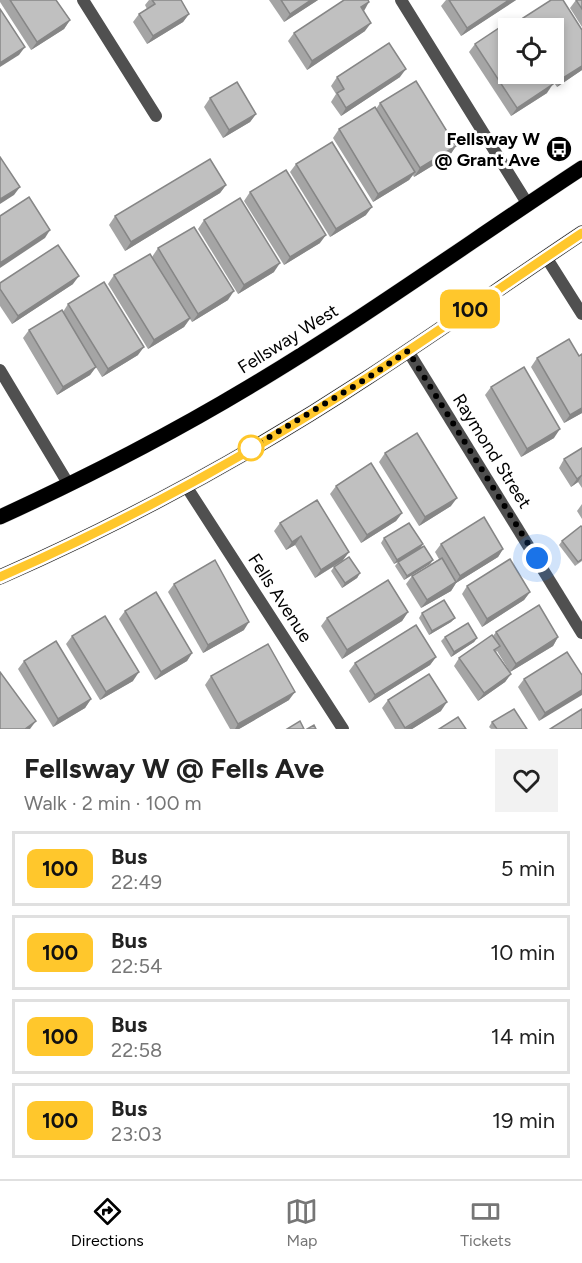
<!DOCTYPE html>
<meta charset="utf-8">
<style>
:root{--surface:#fff;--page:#f2f2f2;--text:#222;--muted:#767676;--line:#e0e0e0;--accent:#000}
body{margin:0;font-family:Figtree,sans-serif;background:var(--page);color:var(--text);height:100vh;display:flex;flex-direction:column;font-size:22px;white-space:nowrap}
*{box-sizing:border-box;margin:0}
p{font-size:20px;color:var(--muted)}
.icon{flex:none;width:33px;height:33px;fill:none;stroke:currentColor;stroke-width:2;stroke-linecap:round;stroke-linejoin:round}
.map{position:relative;height:729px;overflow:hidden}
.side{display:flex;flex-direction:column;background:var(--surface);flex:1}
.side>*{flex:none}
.badge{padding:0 12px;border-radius:9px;font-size:21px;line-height:39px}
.controls{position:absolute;left:498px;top:18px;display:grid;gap:12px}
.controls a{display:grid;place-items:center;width:66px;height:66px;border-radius:0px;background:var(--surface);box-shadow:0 3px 9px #0003;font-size:30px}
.you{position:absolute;width:30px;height:30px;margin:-15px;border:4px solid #fff;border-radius:50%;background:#1a73e8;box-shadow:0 0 0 9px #1a73e833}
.map>.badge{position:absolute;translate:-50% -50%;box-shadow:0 0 0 3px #fff}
.round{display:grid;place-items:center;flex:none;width:63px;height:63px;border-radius:0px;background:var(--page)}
.head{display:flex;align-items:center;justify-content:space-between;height:102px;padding:0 24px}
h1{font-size:28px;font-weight:700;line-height:45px}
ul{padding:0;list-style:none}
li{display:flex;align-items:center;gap:18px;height:75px;margin:0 12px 9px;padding:0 12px;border:3px solid var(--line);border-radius:0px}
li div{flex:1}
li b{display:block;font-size:22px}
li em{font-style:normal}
li .badge{min-width:66px;font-weight:700;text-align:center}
.tab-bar{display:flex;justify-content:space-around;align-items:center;height:84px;border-top:2px solid var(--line);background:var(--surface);font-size:16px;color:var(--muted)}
.tab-bar a{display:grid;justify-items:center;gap:3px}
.tab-bar .on{color:var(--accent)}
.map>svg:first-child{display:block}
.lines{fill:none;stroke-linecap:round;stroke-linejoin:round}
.primary-casing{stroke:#dbdbdb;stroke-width:16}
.minor{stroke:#505050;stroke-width:12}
.tertiary{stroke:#505050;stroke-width:12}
.primary{stroke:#000;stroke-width:15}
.wall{fill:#a5a5a5;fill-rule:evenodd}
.shaded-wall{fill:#868686}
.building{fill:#c0c0c0;stroke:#868686;stroke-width:1.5}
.line-casing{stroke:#fff;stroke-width:14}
.line{stroke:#ffc72c;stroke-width:9}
.walk{stroke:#000;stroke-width:6;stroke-dasharray:0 10.8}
.stop-dot{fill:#fff;stroke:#ffc72c;stroke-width:3}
.labels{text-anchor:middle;stroke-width:6;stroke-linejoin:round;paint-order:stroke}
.poi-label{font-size:18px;font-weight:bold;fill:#000;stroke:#fff;text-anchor:end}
.street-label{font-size:18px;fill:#000;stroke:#fff}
</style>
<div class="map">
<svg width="582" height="729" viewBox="0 0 582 729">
<rect width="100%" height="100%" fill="#fff"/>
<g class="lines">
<!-- primary casing -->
<g class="primary-casing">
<g id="primary">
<path d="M0,517c85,-39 169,-82 249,-130 114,-68 222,-146 333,-219"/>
<path d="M0,577c127,-56 251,-123 367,-199 72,-47 143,-97 215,-145"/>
</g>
</g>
<!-- minor -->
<g class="minor">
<path d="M83,0l73,116"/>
<path d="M401,0l126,203"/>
<path d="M546,257l36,57"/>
<path d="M408,351l174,282"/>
<path d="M0,370l69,115"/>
</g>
<!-- tertiary -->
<path class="tertiary" d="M186,486l157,243"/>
<!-- primary -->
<use href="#primary" class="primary"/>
</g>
<!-- wall -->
<g class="wall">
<path d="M0,0h56l14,20 -6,9 -33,21 -31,-48z"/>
<path d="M149,0l33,2 7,12 -6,8 -36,22 -14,-22 6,-8 8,-5 -2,-4z"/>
<path d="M269,0h49l-34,22z"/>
<path d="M446,0h70l-55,36 -20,-30z"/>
<path d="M551,0h12l19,30v40l-25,17 -9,-13h6v-46h-35l-1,-2 5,-8z"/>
<path d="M576,0h6v27l-12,-19z"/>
<path d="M363,11l2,20 -58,39 -19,-29 6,-8z"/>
<path d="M475,44l72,49 -36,23 -42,-64z"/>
<path d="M337,77h63l-59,39 -10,-14 5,-8 -5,-8z"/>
<path d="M210,98l46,16 -6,8 -27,16 -19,-31z"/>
<path d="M380,103l76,43 -6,9 -36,22 -1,-2 -4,5 -36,22 -40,-64 6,-9 37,-20z"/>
<path d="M296,164l70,51 -36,22 -40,-65z"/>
<path d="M226,185l-6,8 -95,58 -16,-26 6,-9z"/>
<path d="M250,192l70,51 -36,22 -40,-64z"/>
<path d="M204,220l70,52 -36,22 -40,-65z"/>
<path d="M158,248l70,52 -36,22 -2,-3 -6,8 -36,22 -40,-65 6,-9 38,-18z"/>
<path d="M0,283l73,1 -61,40 -12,-18z"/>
<path d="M68,304l70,51 -36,22 -13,-21 7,11 -6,8 -33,20 -34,-57 6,-8 34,-18z"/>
<path d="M582,354v59l-18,10 -33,-56 6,-9 42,-2z"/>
<path d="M491,387l63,51 -33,19 -36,-62z"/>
<path d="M582,448v40l-4,-6 -7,5 -12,-19 5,-9z"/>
<path d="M385,453l66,53 -32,20 -40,-64z"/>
<path d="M336,486l66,27 -6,8 -35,22 -31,-49z"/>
<path d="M582,504v15l-5,-8z"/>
<path d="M280,523l69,29 -6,8 17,13 -3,5 -15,10 -11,-17 3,-4 7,-5 -26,16 -20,-33 -9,5 -12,-19z"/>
<path d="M582,527v34l-7,5 -16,-21 3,-4z"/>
<path d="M384,538l36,10 13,12 -3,4 -26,16 -9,-14 3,-4 -4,2 -13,-21z"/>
<path d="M441,544l62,5 -5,8 -42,26 -5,8 -30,17 -15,-24 6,-8 27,-17 -4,-7z"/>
<path d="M174,584l70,46 -41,23 -35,-61z"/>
<path d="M467,586l63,6 -6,8 -42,27 -20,-33z"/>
<path d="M125,611l67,42 -5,8 -32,19 -36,-61z"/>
<path d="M408,612l-6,9 -60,38 -21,-33 6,-8z"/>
<path d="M422,613l33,5 -4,4 -22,13 -10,-17z"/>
<path d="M496,632l62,5 -5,9 -43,26 1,2 -6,8 -27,19 -24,-35 5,-8 34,-22zM497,651l13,21 -14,-20z"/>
<path d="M72,636l61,45 -33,19 -34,-56z"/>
<path d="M445,637l32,1 -3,4 -23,15 -10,-16z"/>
<path d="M436,657l-6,8 -61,38 -20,-32 6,-8z"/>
<path d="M24,661l67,38 -6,9 -32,19 -35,-58z"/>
<path d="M582,675l-43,46 -21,-34 6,-8z"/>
<path d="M211,676l78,24 -50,29h-9l-25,-44z"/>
<path d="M388,700l53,11 -29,18h-17l-13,-21z"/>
<path d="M492,722l35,7h-36l-2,-2z"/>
</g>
<!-- shaded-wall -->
<g class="shaded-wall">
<path d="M311,0h7l-34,22 6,-8z"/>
<path d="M509,0h7l-55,36 6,-8z"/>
<path d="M369,2l-5,9 -3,-4z"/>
<path d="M189,14l-6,8 -36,22 6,-8z"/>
<path d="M70,20l-6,9 -33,21 6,-8z"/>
<path d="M371,23l-6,8 -58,39 5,-9z"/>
<path d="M25,47l-6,8 -19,12v-4z"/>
<path d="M582,66v4l-25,17 6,-9z"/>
<path d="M406,69l-6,8 -59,39 5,-8z"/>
<path d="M553,84l-6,9 -36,23 6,-8z"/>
<path d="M256,114l-6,8 -27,16 6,-8z"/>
<path d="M456,146l-6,9 -36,22 6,-9z"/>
<path d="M415,172l-6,8 -36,22 5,-8z"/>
<path d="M226,185l-6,8 -95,58 6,-9z"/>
<path d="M20,187l-6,8 -14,9v-5z"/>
<path d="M372,207l-6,8 -36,22 6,-8z"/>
<path d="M50,230l-5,8 -45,30v-5z"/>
<path d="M326,235l-6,8 -36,22 6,-8z"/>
<path d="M280,263l-6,9 -36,22 6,-9z"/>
<path d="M79,276l-6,8 -61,40 6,-8z"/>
<path d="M234,291l-6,9 -36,22 6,-8z"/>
<path d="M190,318l-6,9 -36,22 6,-9z"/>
<path d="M144,347l-6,8 -36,22 6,-8z"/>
<path d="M96,367l-6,8 -33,20 6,-8z"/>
<path d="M582,408v5l-18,10 6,-8z"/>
<path d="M560,429l-6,9 -33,19 6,-8z"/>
<path d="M582,475l-4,7 -7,5 6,-8z"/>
<path d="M457,498l-6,8 -32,20 6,-9z"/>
<path d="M402,513l-6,8 -35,22 6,-8z"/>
<path d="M301,536l-6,9 -9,5 6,-8z"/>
<path d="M423,544l-3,5 -26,15 3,-4z"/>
<path d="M503,549l-5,8 -42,26 -5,8 -30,17 6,-8 28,-17 5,-7z"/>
<path d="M349,552l-6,8 -28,18 6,-8z"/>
<path d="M433,560l-3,4 -26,16 3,-4z"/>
<path d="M360,573l-3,5 -15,10 3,-5z"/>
<path d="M530,592l-6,8 -42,27 5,-8z"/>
<path d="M408,612l-6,9 -60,38 5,-9z"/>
<path d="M455,618l-4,4 -22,13 3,-4z"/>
<path d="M249,622l-5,8 -41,23 5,-8z"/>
<path d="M558,637l-5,9 -43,26 6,-8z"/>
<path d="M477,638l-3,4 -23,15 3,-5z"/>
<path d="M192,653l-5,8 -32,19 6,-8z"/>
<path d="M436,657l-6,8 -61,38 6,-8z"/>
<path d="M139,672l-6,9 -33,19 6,-8z"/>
<path d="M511,674l-6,8 -27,19 6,-8z"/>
<path d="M582,690v5l-43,26 6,-8z"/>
<path d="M295,692l-6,8 -50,29h-4l3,-5z"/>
<path d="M91,699l-6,9 -32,19 5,-8z"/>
<path d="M447,702l-6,9 -29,18h-7z"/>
<path d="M36,721l-6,8h-5z"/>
</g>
<!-- building -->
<g class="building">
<path d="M10,0h46l14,20 -33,22z"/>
<path d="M152,0h29l8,14 -36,22 -14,-22 16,-10z"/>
<path d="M281,0h30l-21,14z"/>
<path d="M344,0h24l1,2 -8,5 10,16 -59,38 -18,-28z"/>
<path d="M449,0h60l-42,28z"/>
<path d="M551,0h12l19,30v36l-19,12 -9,-14v-36h-24l-7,-10z"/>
<path d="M576,0h6v9z"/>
<path d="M0,9l25,38 -25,16z"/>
<path d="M511,20l5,8h-8v46h38l7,10 -36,24 -42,-64z"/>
<path d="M389,43l17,26 -60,39 -9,-15 7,-4 -7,-12z"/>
<path d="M416,81l40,65 -36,22 -40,-65z"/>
<path d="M237,82l19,32 -27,16 -19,-32z"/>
<path d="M375,107l40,65 -37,22 -39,-65z"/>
<path d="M332,142l40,65 -36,22 -40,-65z"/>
<path d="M0,157l20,30 -20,12z"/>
<path d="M210,159l16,26 -95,57 -16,-26z"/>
<path d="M286,170l40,65 -36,22 -40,-65z"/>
<path d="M29,197l21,33 -50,33v-47z"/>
<path d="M240,198l40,65 -36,22 -40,-65z"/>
<path d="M194,227l40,64 -36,23 -40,-66z"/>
<path d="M58,245l21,31 -61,40 -18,-27v-6z"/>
<path d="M150,254l40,64 -36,22 -40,-65z"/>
<path d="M104,282l40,65 -36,22 -40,-65z"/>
<path d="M62,310l34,57 -33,20 -34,-57z"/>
<path d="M569,339l10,17 3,-2v54l-12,7 -33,-57z"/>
<path d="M524,367l36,62 -33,20 -36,-62z"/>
<path d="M417,433l40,65 -32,19 -40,-64z"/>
<path d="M582,448v27l-5,4 -13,-20z"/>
<path d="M371,463l31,50 -35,22 -31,-49z"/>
<path d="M317,500l32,52 -28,18 -20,-34 -9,6 -12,-19z"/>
<path d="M484,517l19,32 -43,27 -19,-32z"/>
<path d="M409,523l14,21 -26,16 -13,-22z"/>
<path d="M581,526l1,1v32l-4,3 -16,-21z"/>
<path d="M424,546l9,14 -26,16 -9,-14z"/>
<path d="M349,557l11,16 -15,10 -11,-16z"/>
<path d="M442,558l14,24 -29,18 -15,-24z"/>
<path d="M510,559l20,33 -43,27 -20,-33z"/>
<path d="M215,560l34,62 -41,23 -34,-61z"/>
<path d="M388,580l20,32 -61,38 -20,-32z"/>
<path d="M156,592l36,61 -31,19 -36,-61z"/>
<path d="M444,600l11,18 -23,13 -10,-18z"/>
<path d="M539,605l19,32 -42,27 -20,-32z"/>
<path d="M105,616l34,56 -33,20 -34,-56z"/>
<path d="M468,623l9,15 -23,14 -9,-15z"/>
<path d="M416,625l20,32 -61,38 -20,-32z"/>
<path d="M492,635l8,11 -6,4 17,24 -27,19 -25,-35z"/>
<path d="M56,641l35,58 -33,20 -34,-58z"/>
<path d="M268,644l27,48 -57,32 -27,-48z"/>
<path d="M567,652l15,23v15l-37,23 -21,-34z"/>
<path d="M0,672l36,49 -11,8h-25z"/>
<path d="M429,674l18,28 -42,26 -17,-28z"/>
<path d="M514,709l13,20h-30l-5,-7z"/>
<path d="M582,709v20h-32z"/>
<path d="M458,717l8,12h-27z"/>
<path d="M300,721l4,8h-17z"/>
<path d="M314,725l2,4h-9z"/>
</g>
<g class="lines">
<!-- line casing -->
<g class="line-casing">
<path id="line" d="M0,577c127,-56 251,-123 367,-199 72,-47 143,-97 215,-145"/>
</g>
<!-- line -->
<use href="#line" class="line"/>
<!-- walk -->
<path class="walk" d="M251,448l115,-69 42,-28 129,207"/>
</g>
<!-- icons -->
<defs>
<g id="bus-disc" transform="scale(1.35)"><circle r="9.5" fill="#000" stroke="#fff"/><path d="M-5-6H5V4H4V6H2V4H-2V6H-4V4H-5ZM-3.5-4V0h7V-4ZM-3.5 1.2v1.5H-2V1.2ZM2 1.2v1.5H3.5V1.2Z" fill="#fff"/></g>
</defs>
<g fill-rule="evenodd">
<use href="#bus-disc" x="559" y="149"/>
</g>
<!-- markers -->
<circle class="stop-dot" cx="251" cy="448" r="12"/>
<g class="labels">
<!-- poi labels -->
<g class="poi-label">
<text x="540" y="145">Fellsway W<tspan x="540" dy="21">@ Grant Ave</tspan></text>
</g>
<!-- street labels -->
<g class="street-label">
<text transform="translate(288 339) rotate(-32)" y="6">Fellsway West</text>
<text transform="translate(492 451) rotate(58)" y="6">Raymond Street</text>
<text transform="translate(280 598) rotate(57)" y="6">Fells Avenue</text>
</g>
</g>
</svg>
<div class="controls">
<a><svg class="icon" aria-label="locate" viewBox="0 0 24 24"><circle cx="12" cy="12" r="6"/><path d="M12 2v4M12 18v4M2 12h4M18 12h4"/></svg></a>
</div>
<div class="you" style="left:537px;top:558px"></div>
<b class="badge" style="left:470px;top:309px;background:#ffc72c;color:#111">100</b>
</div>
<section class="side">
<div class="head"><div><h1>Fellsway W @ Fells Ave</h1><p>Walk · 2 min · 100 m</p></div><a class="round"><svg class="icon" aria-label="heart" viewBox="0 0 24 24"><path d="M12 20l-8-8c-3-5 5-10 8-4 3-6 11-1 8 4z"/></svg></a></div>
<ul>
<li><span class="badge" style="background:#ffc72c;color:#111">100</span><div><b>Bus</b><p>22:49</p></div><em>5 min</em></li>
<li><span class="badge" style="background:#ffc72c;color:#111">100</span><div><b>Bus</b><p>22:54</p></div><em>10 min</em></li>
<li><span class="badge" style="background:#ffc72c;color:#111">100</span><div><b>Bus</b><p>22:58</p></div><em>14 min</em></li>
<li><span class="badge" style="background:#ffc72c;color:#111">100</span><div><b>Bus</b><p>23:03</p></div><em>19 min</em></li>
</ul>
</section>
<nav class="tab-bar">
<a class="on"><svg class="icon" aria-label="directions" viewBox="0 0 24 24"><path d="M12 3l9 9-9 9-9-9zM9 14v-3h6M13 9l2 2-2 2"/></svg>Directions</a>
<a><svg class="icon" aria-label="map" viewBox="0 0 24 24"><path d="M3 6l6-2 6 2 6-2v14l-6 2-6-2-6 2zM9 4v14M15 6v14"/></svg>Map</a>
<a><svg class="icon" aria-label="tickets" viewBox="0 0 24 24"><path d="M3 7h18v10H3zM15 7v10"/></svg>Tickets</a>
</nav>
